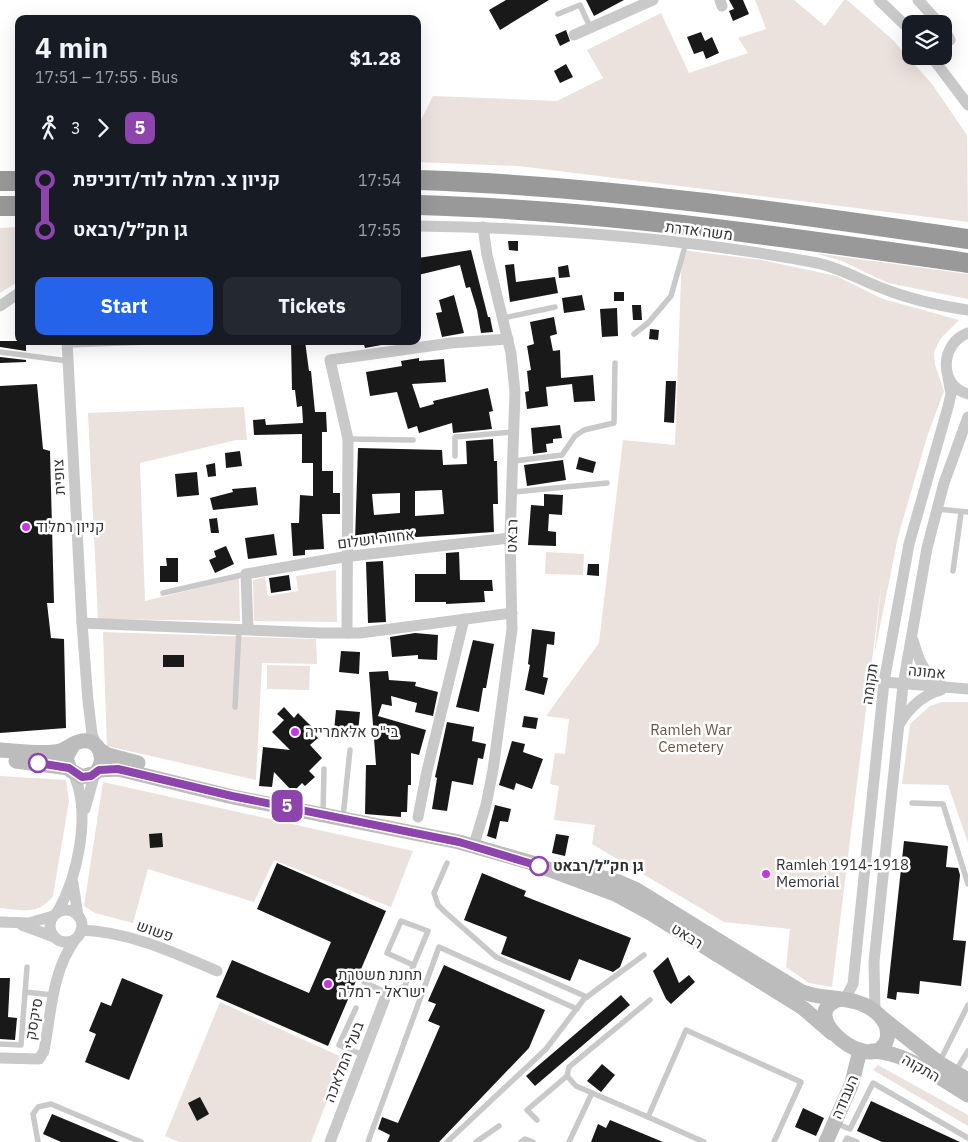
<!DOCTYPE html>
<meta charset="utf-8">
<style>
:root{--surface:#171b24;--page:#242831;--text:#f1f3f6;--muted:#9ea1a6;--accent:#2563eb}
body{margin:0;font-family:"IBM Plex Sans",Heebo,sans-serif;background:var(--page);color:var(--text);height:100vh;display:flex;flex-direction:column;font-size:19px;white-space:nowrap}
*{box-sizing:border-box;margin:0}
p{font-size:16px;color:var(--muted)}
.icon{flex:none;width:28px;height:28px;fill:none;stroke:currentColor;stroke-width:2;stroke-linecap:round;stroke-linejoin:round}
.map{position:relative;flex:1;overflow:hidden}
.side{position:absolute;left:15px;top:15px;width:406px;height:330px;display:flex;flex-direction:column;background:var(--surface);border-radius:10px;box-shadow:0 5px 20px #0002}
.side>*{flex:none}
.badge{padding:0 10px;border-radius:8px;font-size:18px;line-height:32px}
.buttons{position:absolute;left:902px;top:15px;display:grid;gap:10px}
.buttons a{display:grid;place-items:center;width:50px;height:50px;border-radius:10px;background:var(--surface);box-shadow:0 5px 20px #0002;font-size:25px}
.map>.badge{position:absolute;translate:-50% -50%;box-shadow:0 0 0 2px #fff}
.legs{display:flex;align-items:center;gap:8px;height:55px;padding:0 20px;font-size:16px}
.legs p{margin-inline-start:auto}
.summary{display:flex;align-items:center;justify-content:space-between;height:85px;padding:0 20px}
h1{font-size:28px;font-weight:700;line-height:38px}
.action{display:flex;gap:10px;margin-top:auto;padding:10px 20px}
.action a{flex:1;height:58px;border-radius:10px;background:var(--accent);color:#fff;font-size:20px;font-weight:700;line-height:58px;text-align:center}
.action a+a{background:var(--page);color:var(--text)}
ul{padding:0 20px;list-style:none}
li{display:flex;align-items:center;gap:18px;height:50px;font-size:19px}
li i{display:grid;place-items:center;width:8px;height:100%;margin:0 6px;background:currentColor}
li i::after{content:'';width:12px;height:12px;margin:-6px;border:4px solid;border-radius:50%;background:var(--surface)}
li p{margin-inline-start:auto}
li:first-child i{background:linear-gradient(#0000 50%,currentColor 0)}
li:last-child i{background:linear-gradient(currentColor 50%,#0000 0)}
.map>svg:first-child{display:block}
.green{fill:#ebe2dd}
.building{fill:#191919;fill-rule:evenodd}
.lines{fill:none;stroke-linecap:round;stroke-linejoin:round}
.lane{stroke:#c9c9c9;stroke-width:5.5}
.street{stroke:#c9c9c9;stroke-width:11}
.secondary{stroke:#bcbcbc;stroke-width:15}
.highway{stroke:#999;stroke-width:20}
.line-1-casing{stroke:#fff;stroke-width:11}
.line-1{stroke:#8e44ad;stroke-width:8}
.poi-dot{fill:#c536e7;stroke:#fff;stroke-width:2}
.stop-1-dot{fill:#fff;stroke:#8e44ad;stroke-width:2.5}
.labels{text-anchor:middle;stroke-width:5;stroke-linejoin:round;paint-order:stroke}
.street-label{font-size:15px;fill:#323232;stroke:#fff}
.poi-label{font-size:15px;fill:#323232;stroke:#fff;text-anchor:start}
.park-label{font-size:15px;fill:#6f523e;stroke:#fff}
.stop-label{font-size:15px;font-weight:bold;fill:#323232;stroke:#fff;text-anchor:start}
</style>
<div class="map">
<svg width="968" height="1142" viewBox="0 0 968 1142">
<rect width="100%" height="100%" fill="#fff"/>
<!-- green -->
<g class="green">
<path d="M755,0h39l31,26 19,-26h3l45,39 40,45 35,51 1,87 -450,-56 -100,-4v-36l15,-30 124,5 46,-23 -16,-28 74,-37 28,60 59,-20 -10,-15 28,-9z"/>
<path d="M19,227v54l-19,12v-65z"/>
<path d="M682,250l80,10 74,16 47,23 76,21 -18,18 -7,14 1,13 9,26 -17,46 -29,100 -24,119 8,-77 -50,408 -23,-4 -23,-16 4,-38 -66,-7 -132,-78 3,-19 -41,-5 5,-34 -9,-2 5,-31 10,1 4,-35 -23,-3 53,-73 24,-203 52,5z"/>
<path d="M814,253l154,21v25l-80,-16 -46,-22z"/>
<path d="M244,407l3,33h-11l-96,23 5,138 94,-23 1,43 -142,-2 -10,-206z"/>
<path d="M546,552l38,2 -1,21 -38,-1z"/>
<path d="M336,570l1,52 -83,-1 -1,-41 12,-3 3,19 30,-5 -2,-15z"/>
<path d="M103,632l213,7 1,25 -55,-1 -6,117 -149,-34z"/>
<path d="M267,665l43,1 -1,24 -42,-1z"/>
<path d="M942,702h26v141l-20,-58 -46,-1 8,-60 20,-18z"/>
<path d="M0,776l66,4 3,21 -16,95c-16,20 -30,14 -53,12z"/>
<path d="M103,782l310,69 -22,56 -117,-47 -20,42 -106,-33 -15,54 -38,-10 -11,-7z"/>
<path d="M220,1002l124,56 -33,84h-132l-14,-6z"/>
<path d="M878,1065l90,50v11l-95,-56z"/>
</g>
<!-- building -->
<g class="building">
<path d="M506,0h43l-49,30 -11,-20z"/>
<path d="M586,0h38l-30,16z"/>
<path d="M729,0h14l6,14 -16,7 -4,-10 5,-2z"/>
<path d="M566,30l4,11 -10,5 -5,-11z"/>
<path d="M701,32l4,9 7,-4 7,16 -13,6 -3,-8 -9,3 -7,-17z"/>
<path d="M566,64l7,13 -13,6 -6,-12z"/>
<path d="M508,241h10v10l-9,-1z"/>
<path d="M471,250l17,67h2l3,15 -12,1 -4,-23 -7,-23 -4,1 -6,-23 -42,10v-17z"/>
<path d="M514,264l2,18 39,-5 3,16 -48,9 -5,-37z"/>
<path d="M568,265l2,12 -11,1 -1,-11z"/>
<rect x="614" y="292" width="10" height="9"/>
<path d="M454,295l10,38 -22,4 -6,-24 6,-1 -3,-12z"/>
<path d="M582,295l3,15 -21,3 -2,-15z"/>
<path d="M632,305h9l1,15h-9z"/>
<path d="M617,308l1,28 -16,1 -2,-28z"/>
<path d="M554,317l3,17 -7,2 3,15 7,-1 1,28 32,-3 2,26 -21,1 -2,-18 -26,3 2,19 -21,3 -2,-17 4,-1 -2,-20 4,-1 -4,-24 7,-2 -4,-22z"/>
<path d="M650,329l9,1 -1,10 -9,-1z"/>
<path d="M0,341h26v10l-26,-4z"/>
<path d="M291,341h14l4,30h2l4,41h11l1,20h-5v39h11v22h7v21h-18l2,35 -19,1v5l-12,1 -2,-33h8l1,-28 13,1v-33h-11v-29l-48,1 -1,-15 12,-1 1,6 37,-2 -1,-17 -5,1 -2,-17h-3z"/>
<path d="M363,341h29v2l-27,5z"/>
<path d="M0,357l26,3v2l-26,1z"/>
<path d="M419,358v3l25,-2 2,23 -34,2 8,24 14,-4 -1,-3 55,-13 5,23 -4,1 3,17 -39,4 -1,-10 -33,10 -2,-7 -9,3 -11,-37 -27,4 -4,-24 36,-6 -1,-5z"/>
<path d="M666,381h10l-2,42 -10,-1z"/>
<path d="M37,384l6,65 7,2 4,152h-7l4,35 13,1 2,89 -66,5v-347z"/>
<path d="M560,425l2,13 -9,1v4l-7,1 1,8 -14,2 -2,-26z"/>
<path d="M493,439l1,22h3l1,43h-5l1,28 -139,9 3,-93 84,2 1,15 24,-1 -1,-23zM442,490l2,24 -29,2v-25zM400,493v20l-26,2 -2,-21z"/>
<path d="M240,451l2,15 -16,2 -1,-15z"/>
<path d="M579,457l17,5 -3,11 -17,-4z"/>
<path d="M563,460l3,20 -39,6 -3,-21z"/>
<path d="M215,463l1,13 -8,1 -2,-12z"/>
<path d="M197,472l2,23 -22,2 -2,-23z"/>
<path d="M256,487l2,18 -45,5 -3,-12 23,-6 -1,-3z"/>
<path d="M544,494l19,1 -1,20 -13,-1 -1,17 8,1v14l-28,-1 3,-40 13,1z"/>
<path d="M217,518l2,15h-8l-2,-14z"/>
<path d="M274,534l3,21 -29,4 -3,-21z"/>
<path d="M226,546l8,18 -19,9 -6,-13 7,-3 -2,-6z"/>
<path d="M459,552l1,28h32l1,11h-9l1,11 -39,2v-2h-31v-28h31v-21z"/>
<path d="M166,558h12v24h-18v-16h7z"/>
<path d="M383,561l3,61 -18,1 -2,-61z"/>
<path d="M588,564h11v12l-12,-1z"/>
<path d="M289,575l2,15 -20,3 -2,-15z"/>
<path d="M532,629l23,3 -1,13 -7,-1 -4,33 5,1 -4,17 -19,-5 5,-25 -2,-1z"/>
<path d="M415,633l23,2 -1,25 -19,-1v-4l-26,2 -2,-20z"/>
<path d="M473,640l21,4 -8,44h-3l-4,24 -23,-5z"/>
<path d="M341,651l19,1 -1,22 -20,-2z"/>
<rect x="163" y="655" width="21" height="12"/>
<path d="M388,671l1,9 27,2 -1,4 23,6 -5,24 -18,-4 2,-9 -26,-7 1,10 -10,-2 -4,12 48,14 -7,25 -8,-2v32h-3l-1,27h-6v5l-36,-3 1,-49h10l-7,-93z"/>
<path d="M284,707l10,11 4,-5 15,15 -3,2 8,8 -8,7 12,13 -13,13 6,6 -10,9 -3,-3 -9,9 -19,-20 -2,15 -13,-1 4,-39 27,3 -18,-18 12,-12 -7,-6z"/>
<path d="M336,710l24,2 -2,21 -24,-2z"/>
<path d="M524,716l14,2 -2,11 -14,-2z"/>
<path d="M447,722l27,5 -2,14 14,3 -3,15 -5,-1 -5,27 -21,-4 -5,30 -15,-2 5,-31 -2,-1z"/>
<path d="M512,741l13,3 -2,8 20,7 -11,30 -16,-6 -2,7 -15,-5z"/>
<path d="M495,805l16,4 -3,13 -8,-1 -4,18 -9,-3z"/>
<path d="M162,833l1,14 -13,1 -1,-14z"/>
<path d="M556,834l13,2 -4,20 -13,-3z"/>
<path d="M904,841l44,5 -2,21 12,1 2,7 -7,65 13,1 -5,45 -41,-5 -1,13 -22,-2 -1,8 -9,-2z"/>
<path d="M277,863l109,48 -58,135 -112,-49 16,-37 77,33 22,-51 -74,-33z"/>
<path d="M482,873l44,18 -2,5 107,42 -11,29 -7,5 -34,-13 -9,22 -69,-27 6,-17 -43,-17z"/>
<path d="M668,957l11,26 10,-8 6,7 -24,22 -5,-5 -13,-28z"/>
<path d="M444,965l101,45 -16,38 -90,94h-52l3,-7 -12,-6 4,-12 16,6 42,-97 -12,-5 8,-17 -8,-3z"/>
<path d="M0,978h10l-2,39 9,1 -2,22 -15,-1z"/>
<path d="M122,978l41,17 -34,85 -44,-18 11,-28 -7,-3 12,-29 10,4z"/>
<path d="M621,995l9,10 -95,81 -9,-10z"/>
<path d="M602,1064l13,11 -14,17 -14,-11z"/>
<path d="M200,1097l9,17 -12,7 -9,-18z"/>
<path d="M871,1101l89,41h-78l-25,-11z"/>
<path d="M803,1108l21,10 -8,18 -21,-9z"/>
<path d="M52,1114l67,28h-58l-18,-8z"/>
<path d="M610,1120l53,22h-72l7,-18 8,4z"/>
</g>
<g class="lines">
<!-- lane -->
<g class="lane">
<path d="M558,14l22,-9 10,22"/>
<path d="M503,318l52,-11"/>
<path d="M634,334l14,-11 23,-27 15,-53"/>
<path d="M67,345l109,-4"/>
<path d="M0,352l68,9"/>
<path d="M348,439l65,1"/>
<path d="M455,456v-19l59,-5"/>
<path d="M514,461l48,-6 13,-19 9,-6 30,-7 1,-60"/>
<path d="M514,492l93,-9"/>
<path d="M937,509l31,3"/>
<path d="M953,571l8,-58"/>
<path d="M163,593l83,-19"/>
<path d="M235,707l4,-78"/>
<path d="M912,803l31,1 25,80"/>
<path d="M323,813l1,-44"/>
<path d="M343,817l7,-67"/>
<path d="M447,863l-13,30 4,12 7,7 51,45 91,40"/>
<path d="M364,982l23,11 18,-7 23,-55 -27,-10 -14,32 26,12"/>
<path d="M25,992l28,3"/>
<path d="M356,1008l-17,37 24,10"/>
<path d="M0,1044l21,1 6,-78"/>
<path d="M939,1063l29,-58"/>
<path d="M955,1072l13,-21"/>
<path d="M648,1117l-72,-31 -9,-10 2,-9 81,-67"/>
<path d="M537,1120l-10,-10 40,-34"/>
<path d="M835,1123l15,6 23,-46 95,55"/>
<path d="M38,1142l-5,-28 5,-7 13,-3 90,38"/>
<path d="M368,1142l71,-195 138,62"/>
<path d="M447,1142l99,-93 38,-50 60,-44"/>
<path d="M476,1142l23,-16"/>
<path d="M521,1142l4,-3 8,3"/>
<path d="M569,1142l23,-49"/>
<path d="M704,1142l-56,-25 38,-87 115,52 -27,60"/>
<path d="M845,1142l2,-4 10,4"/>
</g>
<!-- street -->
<g class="street">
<path d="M720,0l2,6"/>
<path d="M879,0l32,31"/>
<path d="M918,0l22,24"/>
<path d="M944,28l6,12 -6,5"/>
<path d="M574,35l79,-35"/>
<path d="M931,56l37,49"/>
<path d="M418,226c133,2 267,12 399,37 25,5 46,19 70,27 26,10 54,16 81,20"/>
<path d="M0,306l19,-13"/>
<path d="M968,333c-28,10 -30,53 0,61"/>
<path d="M67,341l15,282 6,78 4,33 4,11"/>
<path d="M82,623l238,10h40l152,-20"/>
<path d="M248,629l-2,-55 97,-17 167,-19"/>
<path d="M347,633l1,-194 -18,-79 121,-17 57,-4"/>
<path d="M913,640c6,21 11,35 31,47"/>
<path d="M884,682l84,7"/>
<path d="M900,723c10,-16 22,-28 41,-33"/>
<path d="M85,809l10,-36"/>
<path d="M418,817l9,-46 37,-152"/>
<path d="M474,845l12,-40 7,-35 19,-141 -2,-91 5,-146 -4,-39 -24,-98 -4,-28"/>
<path d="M73,883l5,33"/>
<circle cx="66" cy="926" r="16"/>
<path d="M57,913c21,-37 35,-101 16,-140"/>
<path d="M0,922l29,1 24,-7"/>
<path d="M22,925l32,12"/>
<path d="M81,930c49,2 92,22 136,41"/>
<path d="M845,999l8,-15 31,-302 25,-138 39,-137 3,-13 -3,-16"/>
<path d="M875,1012l-1,-50 29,-277 24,-137 17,-65 24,-66"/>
<path d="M0,1058l39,1 5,-8c7,-37 8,-80 31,-111"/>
<path d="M330,1142l57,-149"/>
</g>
<!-- secondary -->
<g class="secondary">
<path d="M0,750c18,1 36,4 54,2 11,0 18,-10 28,-11 19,-2 25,20 13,32l-13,4 -12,-7 -4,-12 7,-13"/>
<path d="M100,750l8,5 30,8"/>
<path d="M16,761l53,7"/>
<path d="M99,770l19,-1 115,28 226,45 70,20 86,32 35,19 153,95 29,25"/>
<path d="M572,870l47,12 16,7 165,102c25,11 57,2 79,24 6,6 10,15 8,24 -12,41 -97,-27 -46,-40"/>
<path d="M882,1018l57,45 29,17"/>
<path d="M872,1051c37,2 65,26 96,44"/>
<path d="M826,1142l26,-59 8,-33"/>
</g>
<!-- highway -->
<g class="highway">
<path d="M418,180c185,6 367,32 550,59"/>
<path d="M0,181h19"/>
<path d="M418,205c185,5 367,32 550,58"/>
<path d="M0,206h19"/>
</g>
</g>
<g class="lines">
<!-- line-1 casing -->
<g class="line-1-casing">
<path id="line-1" d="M38,763l31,5 13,9 9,-1 8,-6 19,-1 114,27 227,46 80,24"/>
</g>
<!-- line-1 -->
<use href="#line-1" class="line-1"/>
</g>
<!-- markers -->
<g class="poi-dot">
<circle cx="26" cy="527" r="5"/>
<circle cx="295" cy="732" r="5"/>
<circle cx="766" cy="874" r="5"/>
<circle cx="328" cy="984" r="5"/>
</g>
<g class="stop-1-dot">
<circle cx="38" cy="763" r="9"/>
<circle cx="539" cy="866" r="9"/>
</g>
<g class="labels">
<!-- street labels -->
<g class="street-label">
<text transform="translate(699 231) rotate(7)" y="5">משה אדרת</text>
<text transform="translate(59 477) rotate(-93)" y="5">צופית</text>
<text transform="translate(512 536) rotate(-88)" y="5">רבאט</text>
<text transform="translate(376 539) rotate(-7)" y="5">אחווה ושלום</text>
<text transform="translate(927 672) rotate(5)" y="5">אמונה</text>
<text transform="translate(870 684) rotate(-82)" y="5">תקומה</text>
<text transform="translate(155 931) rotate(19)" y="5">פשוש</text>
<text transform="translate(687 936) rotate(32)" y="5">רבאט</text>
<text transform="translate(34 1019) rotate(-80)" y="5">סיקסק</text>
<text transform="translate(344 1062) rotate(-69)" y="5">בעלי המלאכה</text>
<text transform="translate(921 1068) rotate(30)" y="5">התקוה</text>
<text transform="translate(845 1097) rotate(-67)" y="5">העבודה</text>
</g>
<!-- poi labels -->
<g class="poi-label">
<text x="36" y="532">קניון רמלוד</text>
<text x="305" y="737">בי"ס אלאמרייה</text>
<text x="776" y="870">Ramleh 1914-1918<tspan x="776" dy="17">Memorial</tspan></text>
<text x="338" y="980">תחנת משטרת<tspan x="338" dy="17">ישראל - רמלה</tspan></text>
</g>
<!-- park labels -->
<g class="park-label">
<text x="691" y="735">Ramleh War<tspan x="691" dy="17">Cemetery</tspan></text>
</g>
<!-- stop labels -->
<g class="stop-label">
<text x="553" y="871">גן חק״ל/רבאט</text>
</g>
</g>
</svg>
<div class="buttons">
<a><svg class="icon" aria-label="layers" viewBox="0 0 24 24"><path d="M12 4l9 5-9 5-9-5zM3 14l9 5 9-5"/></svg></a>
</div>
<b class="badge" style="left:287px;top:806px;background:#8e44ad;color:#fff">5</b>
<section class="side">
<div class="summary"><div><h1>4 min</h1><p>17:51 – 17:55 · Bus</p></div><b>$1.28</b></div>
<div class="legs"><svg class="icon" aria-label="walk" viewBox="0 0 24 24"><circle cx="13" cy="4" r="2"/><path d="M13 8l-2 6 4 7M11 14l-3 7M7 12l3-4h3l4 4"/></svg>3<svg class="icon" aria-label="forward" viewBox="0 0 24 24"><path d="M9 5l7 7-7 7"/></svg><b class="badge" style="background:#8e44ad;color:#fff">5</b></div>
<ul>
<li><i style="color:#8e44ad"></i><b>קניון צ. רמלה לוד/דוכיפת</b><p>17:54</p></li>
<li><i style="color:#8e44ad"></i><b>גן חק״ל/רבאט</b><p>17:55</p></li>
</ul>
<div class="action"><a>Start</a><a>Tickets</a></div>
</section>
</div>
